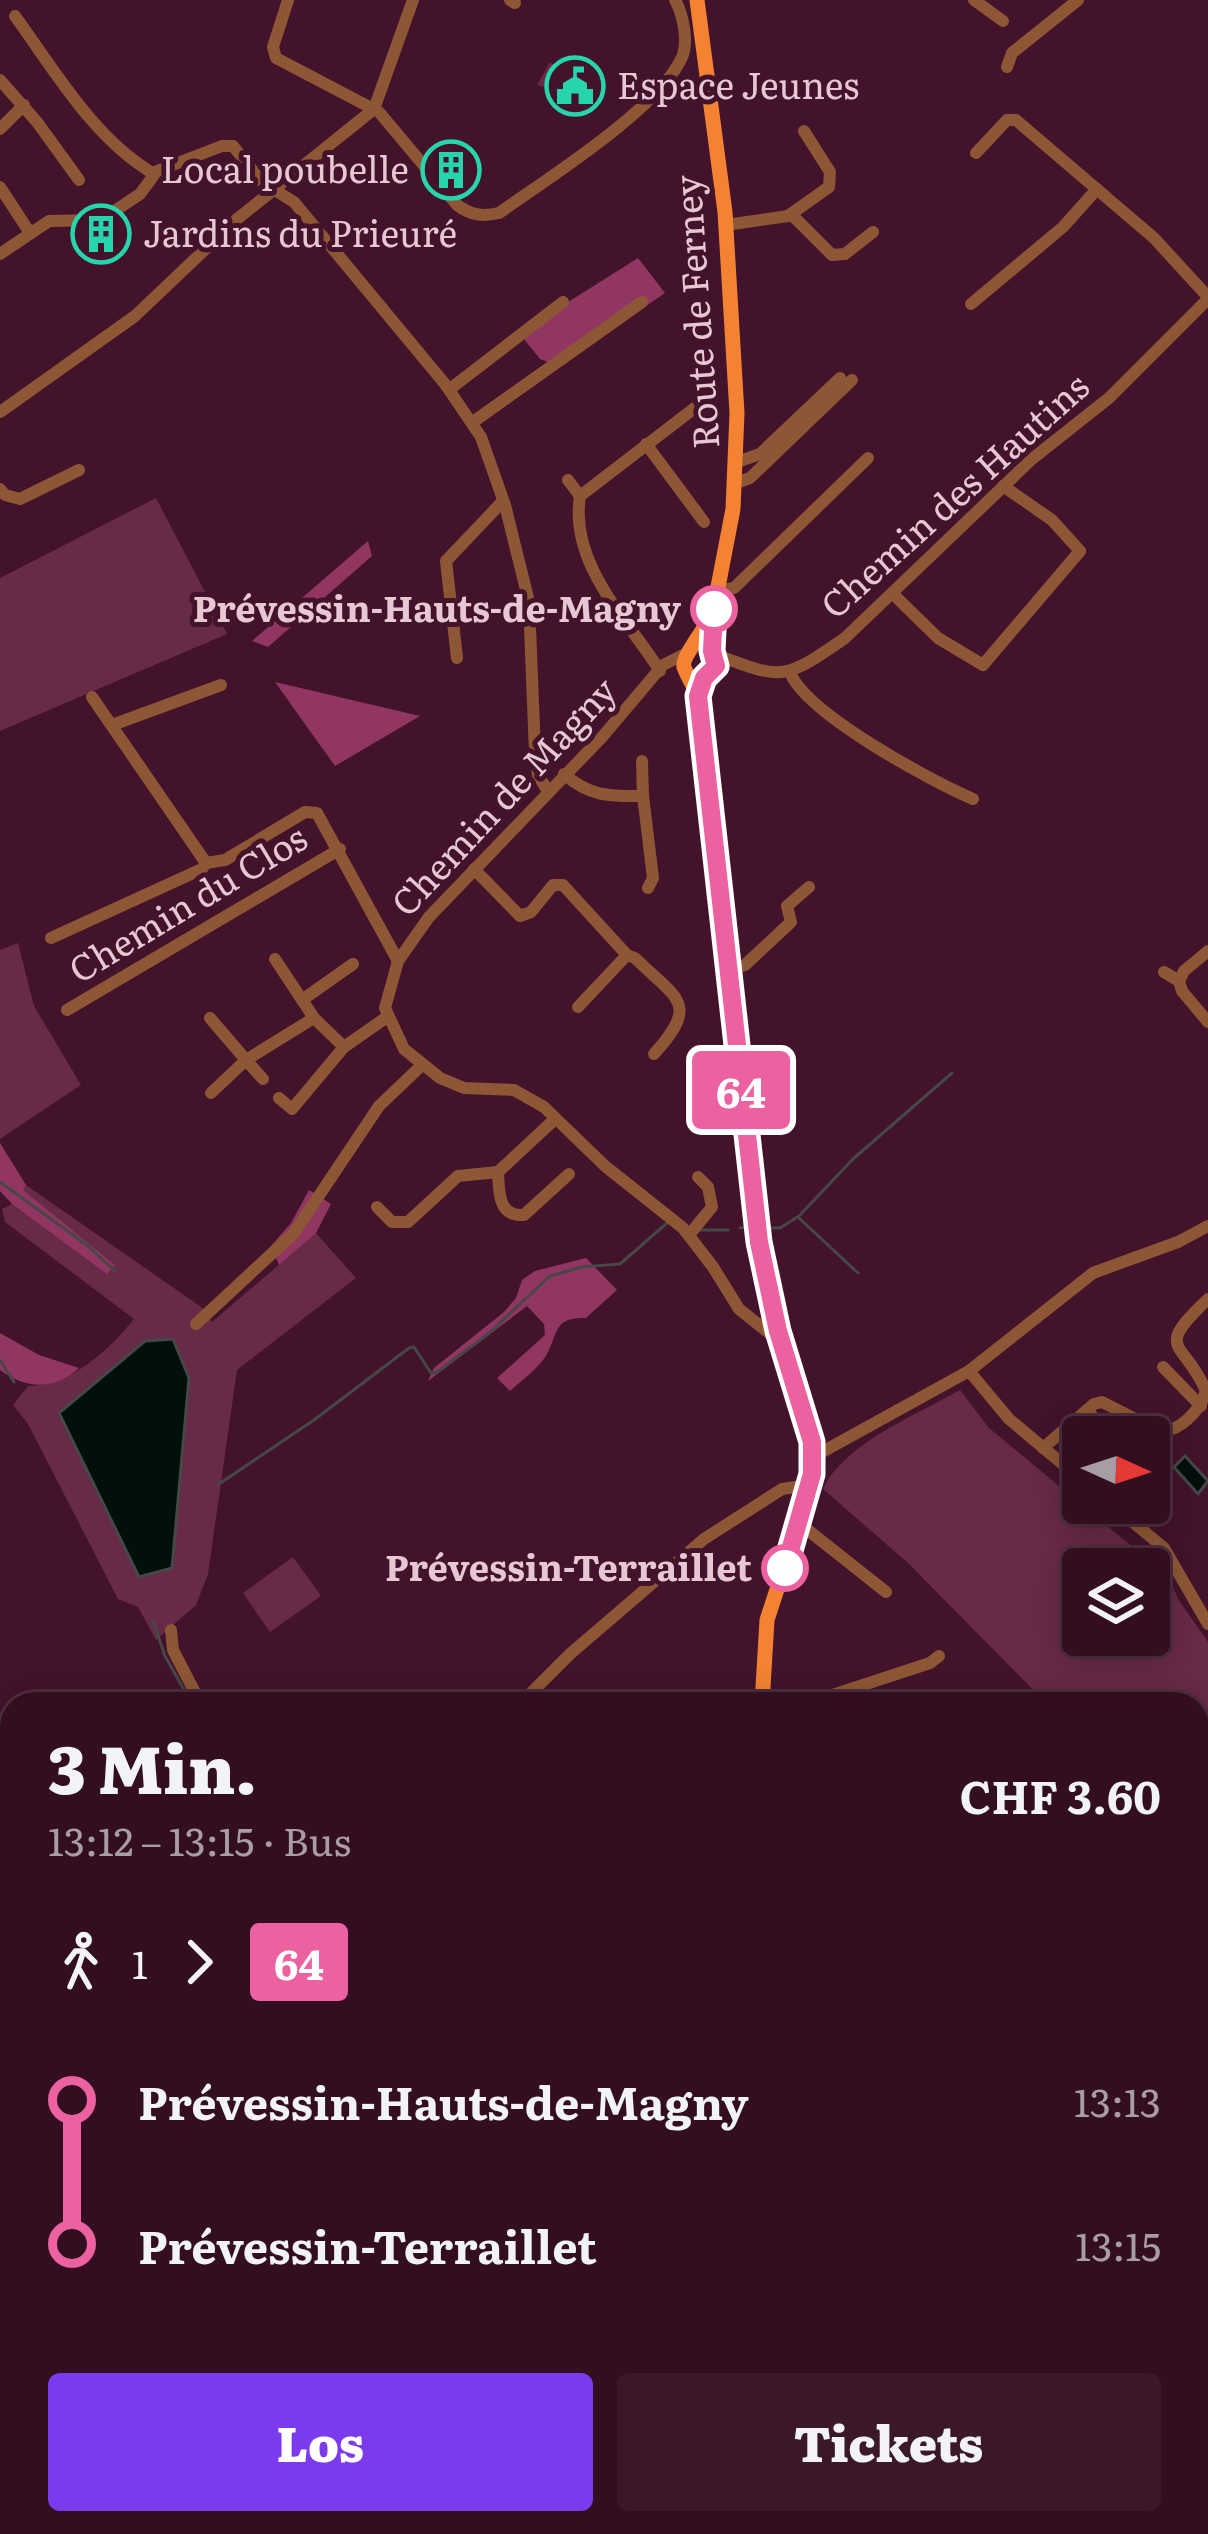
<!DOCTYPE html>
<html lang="de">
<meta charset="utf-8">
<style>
:root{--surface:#320e20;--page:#3a1729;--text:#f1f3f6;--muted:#a89ca5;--line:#4d2e3e;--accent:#7c3aed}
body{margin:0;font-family:Literata,serif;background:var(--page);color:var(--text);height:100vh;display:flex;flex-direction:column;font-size:45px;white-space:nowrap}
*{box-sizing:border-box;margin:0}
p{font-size:39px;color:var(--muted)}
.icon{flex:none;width:66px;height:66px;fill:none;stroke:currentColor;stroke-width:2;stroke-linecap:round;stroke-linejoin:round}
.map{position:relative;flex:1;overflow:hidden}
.side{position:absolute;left:0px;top:1692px;width:1209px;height:843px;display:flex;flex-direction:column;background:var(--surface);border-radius:36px 36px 0 0;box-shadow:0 6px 30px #0003,0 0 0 3px var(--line)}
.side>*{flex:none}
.badge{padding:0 24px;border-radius:9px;font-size:42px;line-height:78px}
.needle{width:78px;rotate:93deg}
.buttons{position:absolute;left:1062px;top:1416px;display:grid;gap:24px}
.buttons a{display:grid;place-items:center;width:108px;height:108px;border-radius:12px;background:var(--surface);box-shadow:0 6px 30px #0003,0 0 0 3px var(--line);font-size:60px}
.map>.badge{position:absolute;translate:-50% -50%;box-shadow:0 0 0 6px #fff}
.legs{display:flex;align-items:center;gap:18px;height:132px;padding:0 48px;font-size:39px}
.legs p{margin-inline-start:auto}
.headline{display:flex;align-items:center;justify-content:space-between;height:204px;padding:0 48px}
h1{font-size:66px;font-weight:800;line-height:90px}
.primary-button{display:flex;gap:24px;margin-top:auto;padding:24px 48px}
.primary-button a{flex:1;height:138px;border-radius:12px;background:var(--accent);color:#fff;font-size:48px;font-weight:800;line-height:138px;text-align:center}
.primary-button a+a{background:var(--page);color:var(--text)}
ul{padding:0 48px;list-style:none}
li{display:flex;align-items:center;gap:42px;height:144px;font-size:45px}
li i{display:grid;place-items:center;width:18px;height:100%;margin:0 15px;background:currentColor}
li i::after{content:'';width:30px;height:30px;margin:-15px;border:9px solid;border-radius:50%;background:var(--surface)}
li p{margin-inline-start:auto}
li:first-child i{background:linear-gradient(#0000 50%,currentColor 0)}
li:last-child i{background:linear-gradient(currentColor 50%,#0000 0)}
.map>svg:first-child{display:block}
.green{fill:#672a47;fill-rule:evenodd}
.forest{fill:#913663}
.water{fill:#01100b;stroke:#464747;stroke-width:3}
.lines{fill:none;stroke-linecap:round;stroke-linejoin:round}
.stream{stroke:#464747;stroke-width:3}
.minor{stroke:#8d5735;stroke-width:12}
.major{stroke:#f38332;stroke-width:15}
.line-1-casing{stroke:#fff;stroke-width:27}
.line-1{stroke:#ec619f;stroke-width:18}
.stop-1-dot{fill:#fff;stroke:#ec619f;stroke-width:6}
.labels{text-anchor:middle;stroke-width:10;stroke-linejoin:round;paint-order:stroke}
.poi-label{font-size:36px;fill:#e7c7d4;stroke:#42132b;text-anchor:start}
.street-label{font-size:36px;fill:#e7c7d4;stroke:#42132b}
.stop-label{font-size:36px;font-weight:bold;fill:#e7c7d4;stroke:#42132b;text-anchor:end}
</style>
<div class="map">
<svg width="1208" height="2534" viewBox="0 0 1208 2534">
<rect width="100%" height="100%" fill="#42132b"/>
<!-- green -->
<g class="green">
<path d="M550,62l21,17 -8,12 -26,-6z"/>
<path d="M156,498l71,136 -227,97v-153z"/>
<path d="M18,943l16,63 47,79 -81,54v-189z"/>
<path d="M26,1185l178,124 8,13 104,-89 40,45 -119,92 -29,204 -12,31 -40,35 -18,-33 -20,-8 -90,-175 -15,-19 15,-19c42,0 80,-35 106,-67l-129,-97 -3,-13 10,-5 95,69 7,-9 -92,-74z"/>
<path d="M960,1390l29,38 180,149 9,22 30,43v193l-11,8v-139h-150l-139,-141 -85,-74c22,-46 93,-74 137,-99zM1083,1569h66v66h-66z"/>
<path d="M293,1557l28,39 -51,36 -27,-39z"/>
<path d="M1197,2450l8,15 -7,69h-410l-3,-11h412z"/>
<path d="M142,2523h31l6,7 15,-4 3,5 14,-8h237l9,11h-308z"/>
</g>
<!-- forest -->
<g class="forest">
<path d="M638,258l27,35 -106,73 -19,-7 -21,-26z"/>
<path d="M368,541l4,15 -104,91 -16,-6z"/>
<path d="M275,682l145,34 -85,50z"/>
<path d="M0,1143l26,42 -3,5 92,75 -8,9 -95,-70 -12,-13z"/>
<path d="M309,1190l22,14 -15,29 -37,32 -8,-19 20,-23z"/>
<path d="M586,1258l31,32 -31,28c-32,-1 -27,13 -39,36 -8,14 -25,26 -37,37l-13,-13 48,-43 -1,-11 -17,-18 -99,75 6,-13 70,-56 12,-14 6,-18 13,-9z"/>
<path d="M0,1333l39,22 40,13c-25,23 -54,21 -79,2z"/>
</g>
<!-- water -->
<g class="water">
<path d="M173,1339l16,39 -17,190 -33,9 -80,-164 86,-72z"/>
<path d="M1185,1456l23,25 -10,13 -24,-27z"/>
</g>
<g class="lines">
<!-- stream -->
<g class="stream">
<path d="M0,1182l88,64 27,25"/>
<path d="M799,1218l59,55"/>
<path d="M740,1228l6,-1"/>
<path d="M770,1228h10l19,-12 54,-57 99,-86"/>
<path d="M701,1230h27"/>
<path d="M0,1360l14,22"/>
<path d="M219,1484l95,-64 95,-72 5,-1 17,26 6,-1 51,-38 62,-58 32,-9 38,-3 47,-41"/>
<path d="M153,1621l12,35 27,48"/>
<path d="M0,2156l12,-1"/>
<path d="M0,2515l17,19"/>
</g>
<!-- minor -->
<g class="minor">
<path d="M288,0l-15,47 3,11 103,54 78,93c14,10 25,12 42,8 48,-34 163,-106 184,-158 5,-15 0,-41 -8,-55"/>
<path d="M510,0l5,3"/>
<path d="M974,0l29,21"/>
<path d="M15,16c40,55 79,123 139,158"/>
<path d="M1007,67l5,-14 66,-53"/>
<path d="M0,80l37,42 42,58"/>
<path d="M0,129l24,-24"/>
<path d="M976,153l31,-33h9l138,118 54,59"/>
<path d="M0,187l30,46"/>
<path d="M791,214l41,41 13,-1 28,-22"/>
<path d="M726,225l62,-9 41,-29 1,-15 -26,-41"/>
<path d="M0,254l49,-33 52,-1 39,-26 17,-23 65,-25h11l29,36 32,20 151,182 36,53 24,68 24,97 6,151 3,22 10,16"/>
<path d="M971,304l92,-77 34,-38"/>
<path d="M450,389l113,-87"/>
<path d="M0,412l135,-96 101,-96 138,-111 39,-109"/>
<path d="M473,422l169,-120"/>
<path d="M646,444l58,78"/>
<path d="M737,462l23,-8 80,-76"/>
<path d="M568,480l12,16"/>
<path d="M736,483l14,-5 102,-98"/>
<path d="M0,489l5,6 15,4 59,-29"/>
<path d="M718,591l16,-3 134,-130"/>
<path d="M893,594l45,44 45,27 97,-114 -28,-31 -49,-34"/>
<path d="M685,654l-22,11 -60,71 -174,181 -31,44 -13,47 19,41 36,29 24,10 50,2 30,17 61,59 78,62 30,39 26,42 30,24 9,-2"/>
<path d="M714,654c69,26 69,27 131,-16l187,-179 77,-61 95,-95"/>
<path d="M457,658l-11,-97 57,-60"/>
<path d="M660,671c-32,-51 -91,-107 -80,-175l129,-99 3,-7"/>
<path d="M790,672c15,41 141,109 183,127"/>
<path d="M92,697l114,166 19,-3 80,-48 12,1 81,148"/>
<path d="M115,724l106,-39"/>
<path d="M642,761l1,35"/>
<path d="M564,774c26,23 46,22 79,22l10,82 -5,10"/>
<path d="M474,869l46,47 11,-4 22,-27h10l64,70 8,3c43,42 65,45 19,96"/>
<path d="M51,938l151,-69 4,-6"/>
<path d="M275,959l39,59 30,29 43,-30"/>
<path d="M727,970l18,-5 46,-43 -4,-16 22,-19"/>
<path d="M1164,972l15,9 3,10 26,31"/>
<path d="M1179,981l5,-10 24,-20"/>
<path d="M302,1000l51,-36"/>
<path d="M578,1007l49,-52"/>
<path d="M67,1010l273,-161"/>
<path d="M210,1018l36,42 68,-42"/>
<path d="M211,1093l35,-33 17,19"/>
<path d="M279,1098l13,11 52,-62"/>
<path d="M498,1172c1,20 0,45 26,43l45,-41"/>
<path d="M377,1207l15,15h16l50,-46 40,-4 57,-53"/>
<path d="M689,1235l23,-28 -4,-20 -10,-10"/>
<path d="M196,1324l98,-91 85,-127 43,-41"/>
<path d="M1163,1367l38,39"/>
<path d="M969,1371l40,48 74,62"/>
<path d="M1087,1410l24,27"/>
<path d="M1043,1448l51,-44 8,-2 57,29c21,2 42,-22 47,-40 -22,-52 -54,-39 2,-92"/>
<path d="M813,1457l156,-86 124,-98 85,-31 30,-16"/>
<path d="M1110,1503l54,45 44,76"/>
<path d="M799,1523l87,69"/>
<path d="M171,1630l2,20 28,54"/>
<path d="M520,1704l50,-50 134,-115 78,-50 27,-4"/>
<path d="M805,1704l125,-41 9,-7"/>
<path d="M0,1737l12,-3"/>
<path d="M0,2010l12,-20"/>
<path d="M0,2220l12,-7"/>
<path d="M0,2375l3,-3 9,3"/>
<path d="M1197,2445l11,11"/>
<path d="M0,2497l12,13"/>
<path d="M23,2523l10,11"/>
<path d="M462,2523l9,11"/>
<path d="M532,2534l15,-11"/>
<path d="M1207,2534l1,-21"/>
</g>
<!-- major -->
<g class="major">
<path d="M697,0l28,212 12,201 -4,96 -20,104 3,53 -12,12 -6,18"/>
<path d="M713,613c-6,13 -32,45 -29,54 3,9 10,19 14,29l61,546 19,89 33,100 2,26 -8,47 -38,116 -5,84"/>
<path d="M777,2523l4,11"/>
</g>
</g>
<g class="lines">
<!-- line-1 casing -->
<g class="line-1-casing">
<path id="line-1" d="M714,609l-2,42 4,15 -12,12 -6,18 61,546 19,89 34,111v32l-27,94"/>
</g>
<!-- line-1 -->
<use href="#line-1" class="line-1"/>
</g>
<!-- icons -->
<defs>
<g id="civic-ring" transform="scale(3)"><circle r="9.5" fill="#42132b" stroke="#27d5ad" stroke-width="1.5"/><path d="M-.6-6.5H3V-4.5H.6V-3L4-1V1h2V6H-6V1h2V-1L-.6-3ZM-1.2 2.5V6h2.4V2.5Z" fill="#27d5ad"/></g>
<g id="building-ring" transform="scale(3)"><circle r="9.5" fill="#42132b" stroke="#27d5ad" stroke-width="1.5"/><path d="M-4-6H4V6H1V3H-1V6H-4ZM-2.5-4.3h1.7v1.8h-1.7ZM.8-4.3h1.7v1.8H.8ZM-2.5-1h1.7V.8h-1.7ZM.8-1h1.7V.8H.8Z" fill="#27d5ad"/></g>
</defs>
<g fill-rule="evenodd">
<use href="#civic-ring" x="575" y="86"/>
<use href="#building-ring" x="451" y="170"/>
<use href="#building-ring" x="101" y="234"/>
</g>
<!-- markers -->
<g class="stop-1-dot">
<circle cx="714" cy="609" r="21"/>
<circle cx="785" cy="1568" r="21"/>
</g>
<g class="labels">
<!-- poi labels -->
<g class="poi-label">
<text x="617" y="99">Espace Jeunes</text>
<text x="409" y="183" text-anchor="end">Local poubelle</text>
<text x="143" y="247">Jardins du Prieuré</text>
</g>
<!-- street labels -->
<g class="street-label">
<text transform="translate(697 312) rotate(-94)" y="13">Route de Ferney</text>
<text transform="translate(955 496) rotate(-42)" y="13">Chemin des Hautins</text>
<text transform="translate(504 797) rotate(-47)" y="13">Chemin de Magny</text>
<text transform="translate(188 904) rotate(-31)" y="13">Chemin du Clos</text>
</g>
<!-- stop labels -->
<g class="stop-label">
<text x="681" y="622">Prévessin-Hauts-de-Magny</text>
<text x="752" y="1581">Prévessin-Terraillet</text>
</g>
</g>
</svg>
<div class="buttons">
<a><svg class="needle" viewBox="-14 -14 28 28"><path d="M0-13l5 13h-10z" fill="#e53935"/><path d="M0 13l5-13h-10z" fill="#a89ca5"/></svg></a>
<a><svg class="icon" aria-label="layers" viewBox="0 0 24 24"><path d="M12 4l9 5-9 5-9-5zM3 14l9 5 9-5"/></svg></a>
</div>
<b class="badge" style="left:741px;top:1090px;background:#ec619f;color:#fff">64</b>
<section class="side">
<div class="headline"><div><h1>3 Min.</h1><p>13:12 – 13:15 · Bus</p></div><b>CHF 3.60</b></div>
<div class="legs"><svg class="icon" aria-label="walk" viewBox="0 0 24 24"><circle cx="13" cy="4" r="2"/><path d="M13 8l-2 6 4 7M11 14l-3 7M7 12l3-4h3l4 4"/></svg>1<svg class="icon" aria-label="forward" viewBox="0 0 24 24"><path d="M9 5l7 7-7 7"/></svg><b class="badge" style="background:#ec619f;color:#fff">64</b></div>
<ul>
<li><i style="color:#ec619f"></i><b>Prévessin-Hauts-de-Magny</b><p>13:13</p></li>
<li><i style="color:#ec619f"></i><b>Prévessin-Terraillet</b><p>13:15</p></li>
</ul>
<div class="primary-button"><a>Los</a><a>Tickets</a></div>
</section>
</div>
